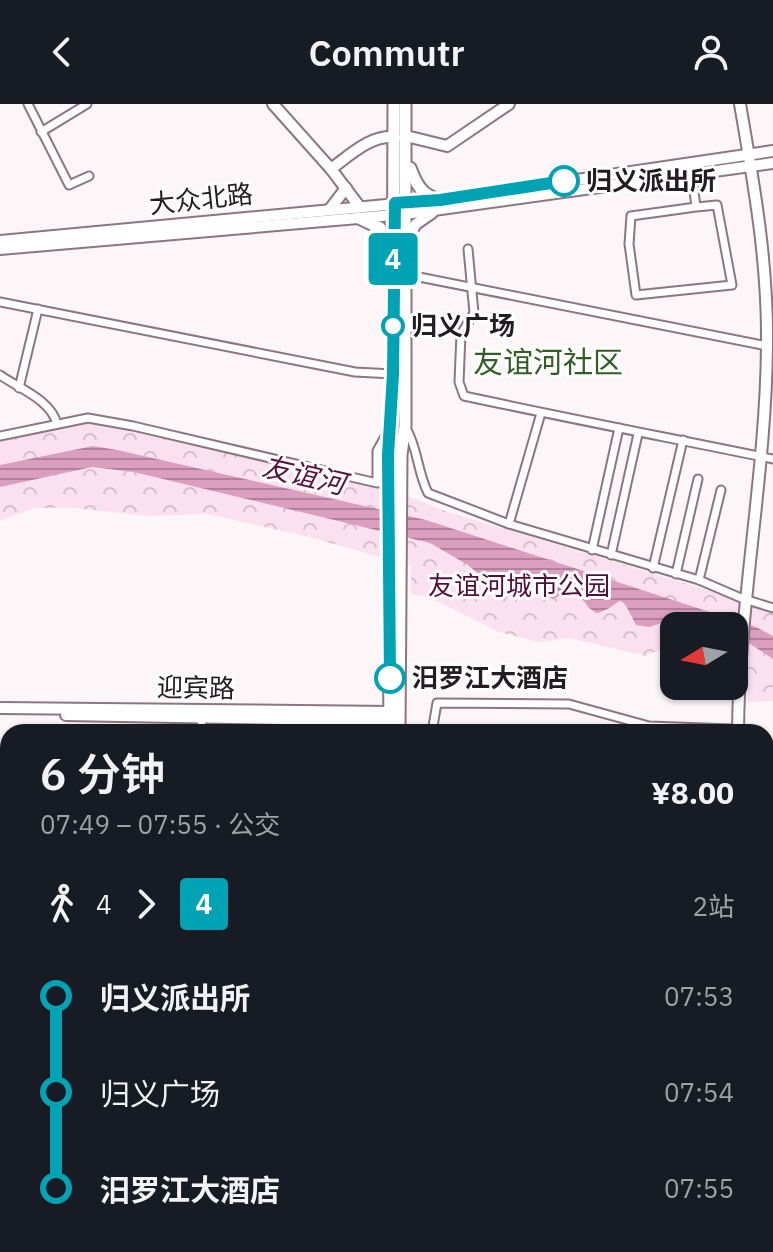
<!DOCTYPE html>
<html lang="zh">
<meta charset="utf-8">
<style>
:root{--surface:#171b24;--page:#242831;--text:#f1f3f6;--muted:#9ea1a6}
body{margin:0;font-family:"IBM Plex Sans","Noto Sans SC",sans-serif;background:var(--page);color:var(--text);height:100vh;display:flex;flex-direction:column;font-size:30px;white-space:nowrap}
*{box-sizing:border-box;margin:0}
p{font-size:26px;color:var(--muted)}
.icon{flex:none;width:44px;height:44px;fill:none;stroke:currentColor;stroke-width:2;stroke-linecap:round;stroke-linejoin:round}
.map{position:relative;flex:1;overflow:hidden}
.drawer{position:absolute;left:0px;top:620px;width:774px;height:528px;display:flex;flex-direction:column;background:var(--surface);border-radius:24px 24px 0 0;box-shadow:0 2px 6px #0004}
.drawer>*{flex:none}
.badge{padding:0 16px;border-radius:6px;font-size:28px;line-height:52px}
.needle{width:52px;rotate:260deg}
.controls{position:absolute;left:660px;top:508px;display:grid;gap:16px}
.controls a{display:grid;place-items:center;width:88px;height:88px;border-radius:16px;background:var(--surface);box-shadow:0 2px 6px #0004;font-size:40px}
.map>.badge{position:absolute;translate:-50% -50%;box-shadow:0 0 0 4px #fff}
.legs{display:flex;align-items:center;gap:12px;height:88px;padding:0 40px;font-size:26px}
.legs p{margin-inline-start:auto}
.summary{display:flex;align-items:center;justify-content:space-between;height:136px;padding:0 40px}
h1{font-size:44px;font-weight:600;line-height:60px}
ul{padding:0 40px;list-style:none}
li{display:flex;align-items:center;gap:28px;height:96px;font-size:30px}
li i{display:grid;place-items:center;width:12px;height:100%;margin:0 10px;background:currentColor}
li i::after{content:'';width:20px;height:20px;margin:-10px;border:6px solid;border-radius:50%;background:var(--surface)}
li p{margin-inline-start:auto}
li:first-child i{background:linear-gradient(#0000 50%,currentColor 0)}
li:last-child i{background:linear-gradient(currentColor 50%,#0000 0)}
header{display:flex;justify-content:space-between;align-items:center;height:104px;padding:0 40px;background:var(--surface);font-size:36px;font-weight:600}
.map>svg:first-child{display:block}
.park{fill:url(#park-crowns)}
.garden{fill:#fbe1ef}
.water{fill:url(#water-rules)}
.lines{fill:none;stroke-linecap:round;stroke-linejoin:round}
.street-casing{stroke:#8e7582;stroke-width:11}
.secondary-casing{stroke:#8e7582;stroke-width:14}
.primary-casing{stroke:#8e7582;stroke-width:15}
.street{stroke:#fff;stroke-width:7}
.secondary{stroke:#fff;stroke-width:10}
.primary{stroke:#fff;stroke-width:11}
.line-1-casing{stroke:#fff;stroke-width:18}
.line-1{stroke:#00a3b4;stroke-width:12}
.stop-1-dot{fill:#fff;stroke:#00a3b4;stroke-width:4}
.labels{text-anchor:middle;stroke-width:6;stroke-linejoin:round;paint-order:stroke}
.stop-label{font-size:26px;font-weight:bold;fill:#251c21;stroke:#fff;text-anchor:start}
.street-label{font-size:26px;fill:#251c21;stroke:#fff}
.park-label{font-size:26px;fill:#530c3b;stroke:#fff}
.water-label{font-size:28px;font-style:italic;fill:#591240;stroke:#fff}
.quarter-label{font-size:30px;fill:#325e25;stroke:#fff}
</style>
<header><svg class="icon" aria-label="back" viewBox="0 0 24 24"><path d="M15 5l-7 7 7 7"/></svg>Commutr<svg class="icon" aria-label="person" viewBox="0 0 24 24"><circle cx="12" cy="8" r="4"/><path d="M4 21q1-7 8-7t8 7"/></svg></header>
<div class="map">
<svg width="773" height="1148" viewBox="0 0 773 1148">
<defs>
<pattern id="park-crowns" width="20" height="18" patternUnits="userSpaceOnUse" patternTransform="scale(2)"><rect width="20" height="18" fill="#fbe1ef"/><path d="M2 6a3 3 0 1 1 6 0M12 15a3 3 0 1 1 6 0" fill="none" stroke="#d7c0cd"/></pattern>
<pattern id="water-rules" width="6" height="5" patternUnits="userSpaceOnUse" patternTransform="scale(2)"><rect width="6" height="5" fill="#db9ebf"/><path d="M0 2.5h6" fill="none" stroke="#b1809b"/></pattern>
</defs>
<rect width="100%" height="100%" fill="#fcf6f9"/>
<!-- park -->
<path class="park" d="M81,319l38,3 266,61 63,25 325,98v91l-25,1 -1,-40 -13,-7v-29h-60v7l-10,15 -18,8 -77,-18 -31,4 -39,-10 -70,-35 -18,-3v-28l-98,-28 -105,-24 -61,2 -73,-8h-40l-34,13v-83z"/>
<!-- garden -->
<rect class="garden" x="602" y="1140" width="68" height="8"/>
<!-- water -->
<path class="water" d="M93,342l24,4 309,70 330,107 17,9v23l-24,-16 -15,-4v-13h-40l-23,-6 -22,7 -13,-2c-20,-41 -12,-18 -40,-12l-8,-6 -10,-15h-10l-15,7 -11,-5 -5,-15 -11,-4 -13,9 -27,-4 -18,-15 -38,-22 -296,-71 -42,-5 -92,20v-22z"/>
<g class="lines">
<!-- street casing -->
<g class="street-casing">
<g id="street">
<path d="M28,0l41,81 20,-9"/>
<path d="M41,28l46,-28"/>
<path d="M692,71l4,32 -65,9 -2,28 7,51 96,-10 -15,-80 -21,2"/>
<path d="M468,145l6,64 -13,21 -2,48 5,14c103,22 206,42 309,63"/>
<path d="M404,170l363,72"/>
<path d="M0,198l355,70 38,2"/>
<path d="M0,271c20,14 51,25 57,49"/>
<path d="M19,284l19,-79"/>
<path d="M406,324c12,20 11,43 22,65l81,31 190,56 42,18 32,10"/>
<path d="M0,332l88,-18 45,8 244,57v-32l10,-18"/>
<path d="M509,420l32,-111"/>
<path d="M592,446l27,-122"/>
<path d="M611,451l27,-121"/>
<path d="M653,464l30,-128"/>
<path d="M676,470l22,-95"/>
<path d="M699,476l22,-90"/>
<path d="M201,628l1,-15"/>
<path d="M432,628l5,-29 132,1 80,22 82,3"/>
<path d="M0,944l2,-49"/>
<path d="M0,1042l8,7"/>
<path d="M766,1052l7,1"/>
<path d="M75,1140l1,8"/>
<path d="M129,1148l1,-8"/>
</g>
</g>
<!-- secondary casing -->
<g class="secondary-casing">
<g id="secondary">
<path d="M273,0l58,65 28,37"/>
<path d="M406,32l41,10 62,-42"/>
<path d="M331,65c19,-14 39,-34 64,-32"/>
<path d="M330,105l16,-21"/>
<path d="M0,137l440,-41 333,-49"/>
<path d="M404,139l12,-19 16,-11"/>
<path d="M0,145l405,-35 368,-51"/>
<path d="M0,604l391,4"/>
<path d="M66,611l324,6"/>
<path d="M738,628c1,-129 28,-258 29,-387 1,-83 -13,-160 -27,-241"/>
<path d="M766,889l7,1"/>
<path d="M0,895h8"/>
<path d="M766,900h7"/>
<path d="M738,1148v-8"/>
</g>
</g>
<!-- primary casing -->
<g class="primary-casing">
<g id="primary">
<path d="M410,64c6,16 12,28 30,32"/>
<path d="M359,114l21,10 10,16"/>
<path d="M390,628l-2,-277 5,-81 1,-270"/>
<path d="M399,628l2,-277 4,-29v-322"/>
<path d="M391,1140v8"/>
<path d="M402,1148v-8"/>
</g>
</g>
<!-- street -->
<use href="#street" class="street"/>
<!-- secondary -->
<use href="#secondary" class="secondary"/>
<!-- primary -->
<use href="#primary" class="primary"/>
</g>
<g class="lines">
<!-- line-1 casing -->
<g class="line-1-casing">
<path id="line-1" d="M390,574l-2,-223 5,-81 2,-171 45,-3 124,-19"/>
</g>
<!-- line-1 -->
<use href="#line-1" class="line-1"/>
</g>
<!-- markers -->
<g class="stop-1-dot">
<circle cx="564" cy="77" r="14"/>
<circle cx="393" cy="222" r="10"/>
<circle cx="390" cy="574" r="14"/>
</g>
<g class="labels">
<!-- stop labels -->
<g class="stop-label">
<text x="586" y="86">归义派出所</text>
<text x="411" y="231">归义广场</text>
<text x="412" y="583">汨罗江大酒店</text>
</g>
<!-- street labels -->
<g class="street-label">
<text transform="translate(201 95) rotate(-6)" y="9">大众北路</text>
<text transform="translate(196 584) rotate(1)" y="9">迎宾路</text>
</g>
<!-- park labels -->
<g class="park-label">
<text x="519" y="491">友谊河城市公园</text>
</g>
<!-- water labels -->
<g class="water-label">
<text transform="translate(304 371) rotate(13)" y="10">友谊河</text>
</g>
<!-- quarter labels -->
<g class="quarter-label">
<text x="548" y="269">友谊河社区</text>
</g>
</g>
</svg>
<div class="controls">
<a><svg class="needle" viewBox="-14 -14 28 28"><path d="M0-13l5 13h-10z" fill="#e53935"/><path d="M0 13l5-13h-10z" fill="#9ea1a6"/></svg></a>
</div>
<b class="badge" style="left:393px;top:155px;background:#00a3b4;color:#fff">4</b>
<section class="drawer">
<div class="summary"><div><h1>6 分钟</h1><p>07:49 – 07:55 · 公交</p></div><b>¥8.00</b></div>
<div class="legs"><svg class="icon" aria-label="walk" viewBox="0 0 24 24"><circle cx="13" cy="4" r="2"/><path d="M13 8l-2 6 4 7M11 14l-3 7M7 12l3-4h3l4 4"/></svg>4<svg class="icon" aria-label="forward" viewBox="0 0 24 24"><path d="M9 5l7 7-7 7"/></svg><b class="badge" style="background:#00a3b4;color:#fff">4</b><p>2站</p></div>
<ul>
<li><i style="color:#00a3b4"></i><b>归义派出所</b><p>07:53</p></li>
<li><i style="color:#00a3b4"></i><span>归义广场</span><p>07:54</p></li>
<li><i style="color:#00a3b4"></i><b>汨罗江大酒店</b><p>07:55</p></li>
</ul>
</section>
</div>
